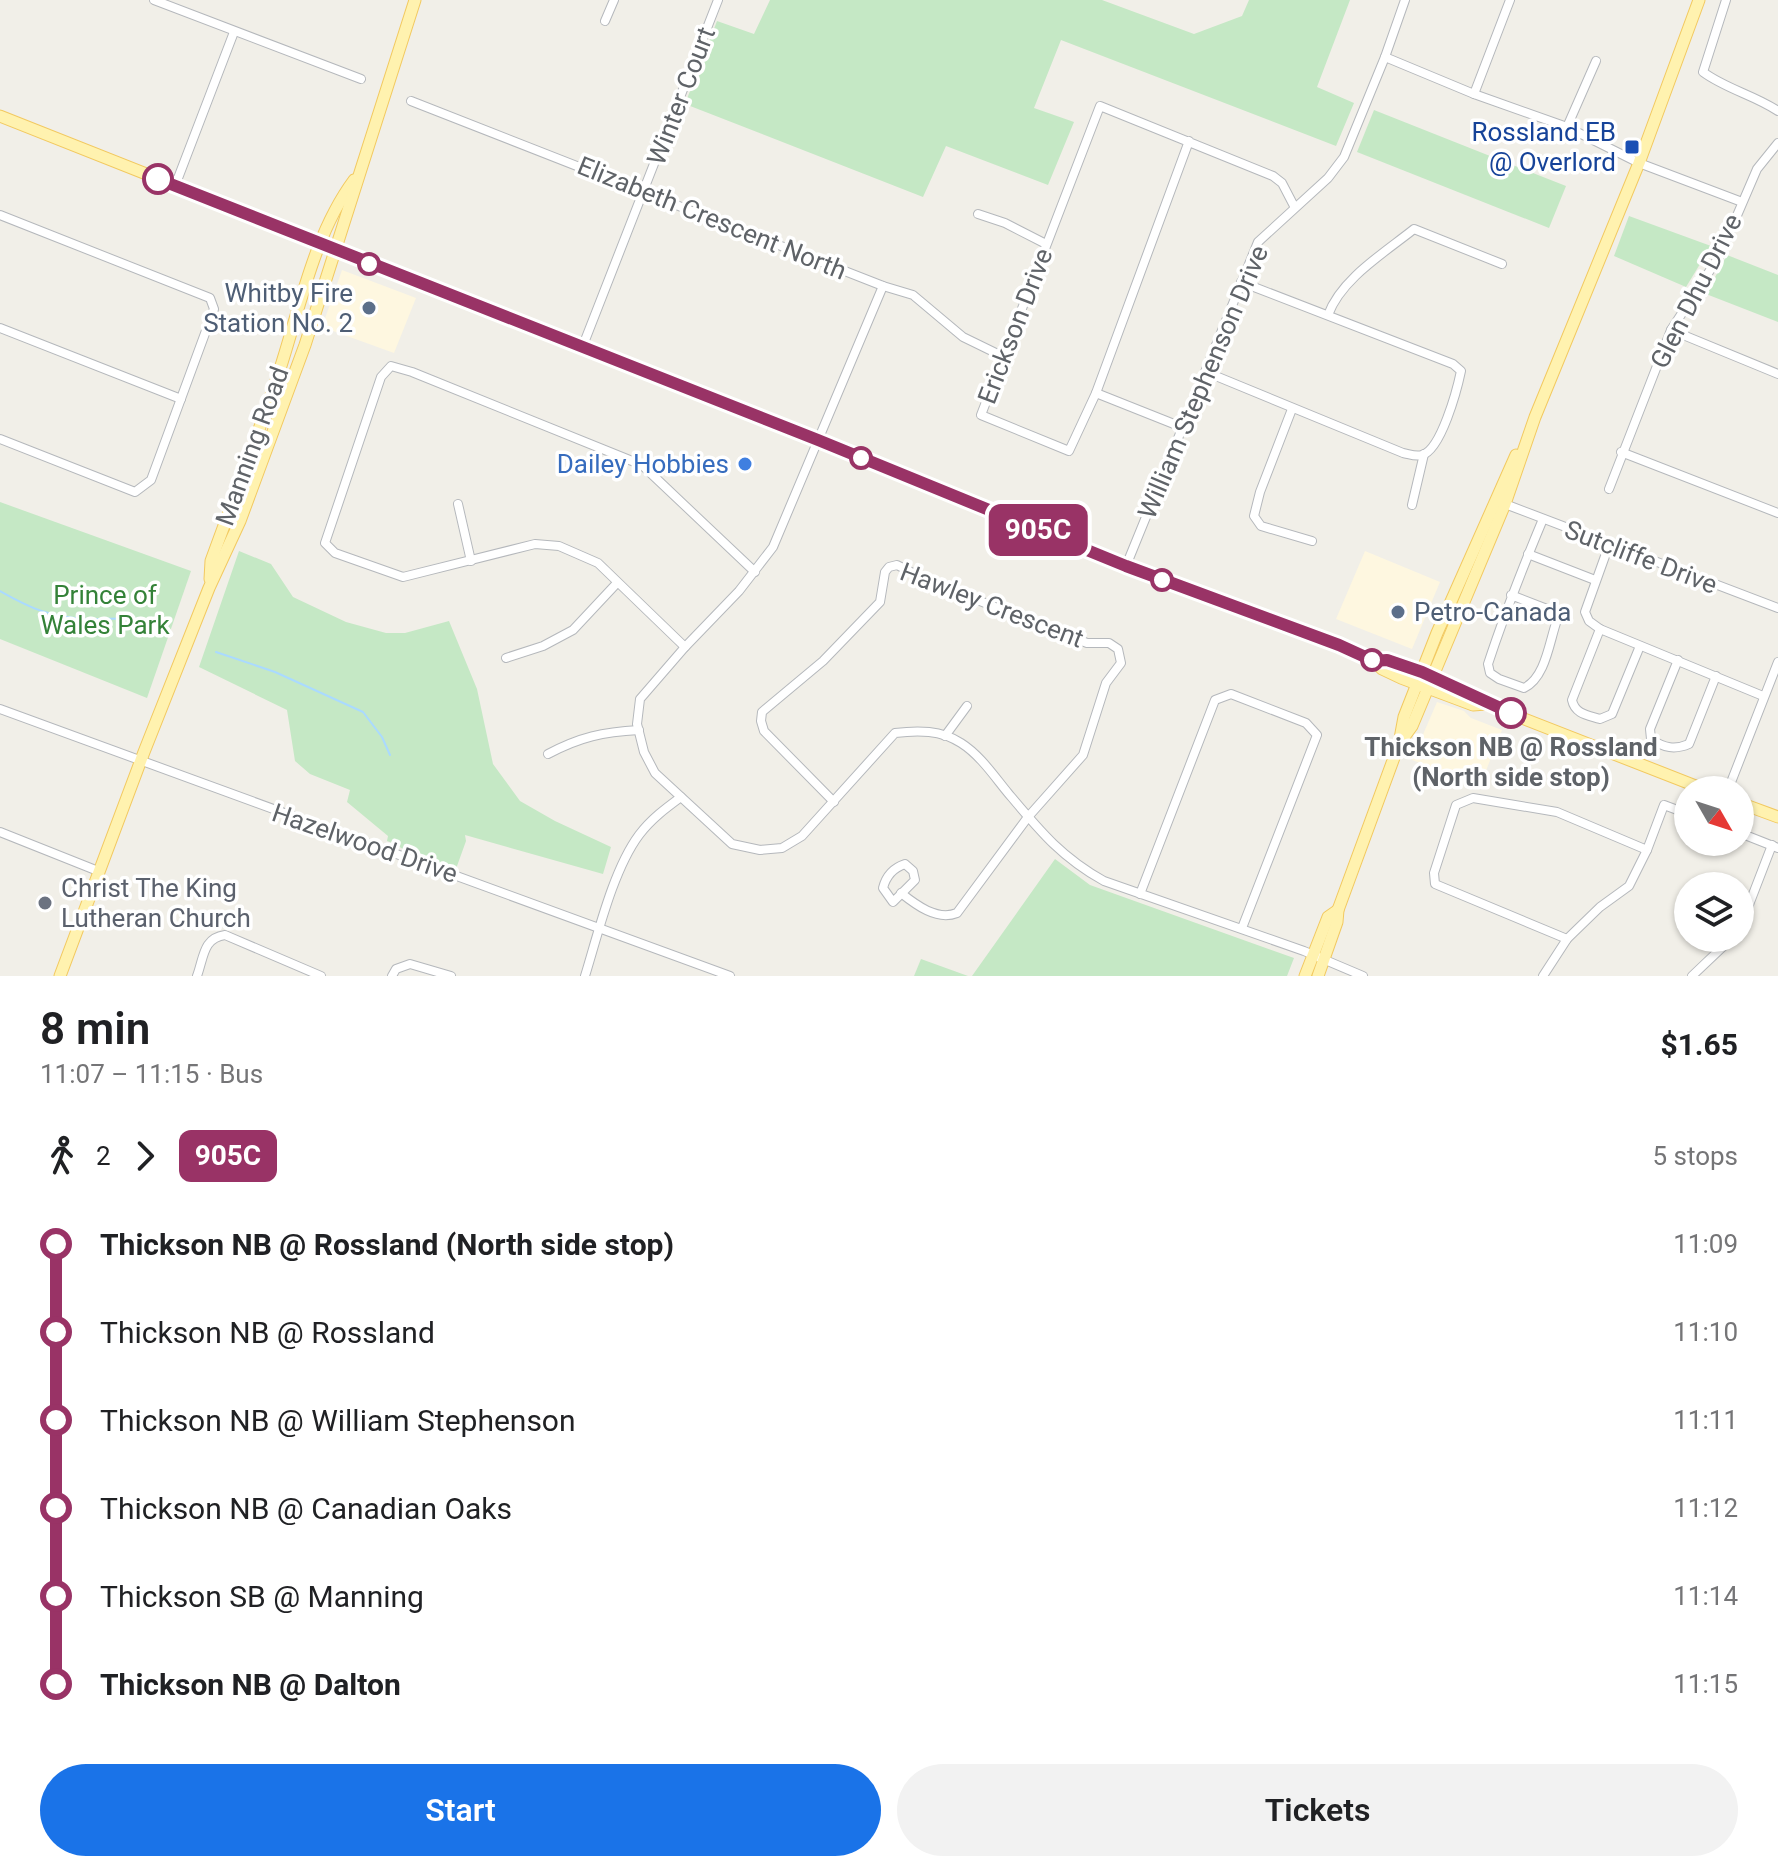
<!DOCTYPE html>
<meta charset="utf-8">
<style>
:root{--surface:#fff;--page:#f2f2f2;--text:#202124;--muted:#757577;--accent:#1a73e8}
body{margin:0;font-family:Roboto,sans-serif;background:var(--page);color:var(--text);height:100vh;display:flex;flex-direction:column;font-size:30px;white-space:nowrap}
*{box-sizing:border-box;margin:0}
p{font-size:26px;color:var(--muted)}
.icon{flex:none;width:44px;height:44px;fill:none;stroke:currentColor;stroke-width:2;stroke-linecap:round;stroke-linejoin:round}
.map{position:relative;height:976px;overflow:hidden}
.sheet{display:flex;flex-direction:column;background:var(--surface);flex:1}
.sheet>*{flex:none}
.badge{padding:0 16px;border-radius:12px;font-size:28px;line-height:52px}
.needle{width:52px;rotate:129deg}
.tools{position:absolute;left:1674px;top:776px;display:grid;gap:16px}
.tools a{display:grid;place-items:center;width:80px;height:80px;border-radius:50%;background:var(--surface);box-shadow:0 2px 6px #0004;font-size:40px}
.map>.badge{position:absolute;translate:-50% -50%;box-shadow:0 0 0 4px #fff}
.legs{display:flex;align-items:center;gap:12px;height:88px;padding:0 40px;font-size:26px}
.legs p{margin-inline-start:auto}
.summary{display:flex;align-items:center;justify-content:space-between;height:136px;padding:0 40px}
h1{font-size:44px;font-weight:600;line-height:60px}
.primary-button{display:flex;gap:16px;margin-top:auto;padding:16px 40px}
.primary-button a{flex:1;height:92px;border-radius:48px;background:var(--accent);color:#fff;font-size:32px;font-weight:600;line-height:92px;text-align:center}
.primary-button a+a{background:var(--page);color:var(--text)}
ul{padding:0 40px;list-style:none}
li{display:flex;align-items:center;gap:28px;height:88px;font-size:30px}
li i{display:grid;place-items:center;width:12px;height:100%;margin:0 10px;background:currentColor}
li i::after{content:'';width:20px;height:20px;margin:-10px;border:6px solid;border-radius:50%;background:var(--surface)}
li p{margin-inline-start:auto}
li:first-child i{background:linear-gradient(#0000 50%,currentColor 0)}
li:last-child i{background:linear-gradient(currentColor 50%,#0000 0)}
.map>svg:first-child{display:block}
.commercial{fill:#fef7e0}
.green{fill:#c5e8c5}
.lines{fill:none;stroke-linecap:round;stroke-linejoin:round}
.stream{stroke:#aadaff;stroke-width:2}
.minor-casing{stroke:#b5b8bc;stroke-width:10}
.major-casing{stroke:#f2c960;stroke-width:13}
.minor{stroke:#fff;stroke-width:8}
.major{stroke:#fff2af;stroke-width:11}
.line-1-casing{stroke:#fff;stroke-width:18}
.line-1{stroke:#936;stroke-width:12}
.transit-dot{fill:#1a4fb4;stroke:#fff;stroke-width:3}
.stop-1-dot{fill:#fff;stroke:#936;stroke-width:4}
.service-dot{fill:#5c6f8a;stroke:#fff;stroke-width:3}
.shop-dot{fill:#3f7fe0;stroke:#fff;stroke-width:3}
.worship-dot{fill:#6b7280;stroke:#fff;stroke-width:3}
.labels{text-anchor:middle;stroke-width:7;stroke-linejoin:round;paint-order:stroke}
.street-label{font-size:26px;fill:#5f6368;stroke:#fff}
.transit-label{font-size:26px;fill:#164399;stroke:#fff;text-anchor:end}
.service-label{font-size:26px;fill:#4e5e75;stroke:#fff;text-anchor:end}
.shop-label{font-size:26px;fill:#366cbe;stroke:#fff;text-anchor:end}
.park-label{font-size:26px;fill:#348238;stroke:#fff}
.stop-label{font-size:26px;font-weight:bold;fill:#5f6368;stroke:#fff}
.worship-label{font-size:26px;fill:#5b616d;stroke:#fff;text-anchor:start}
</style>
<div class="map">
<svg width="1778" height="976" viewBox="0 0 1778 976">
<rect width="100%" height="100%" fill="#f1efe8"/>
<!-- commercial -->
<g class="commercial">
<path d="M342,270l74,28 -22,55 -72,-26z"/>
<path d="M1365,551l75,31 -28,67 -76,-30z"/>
<path d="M1437,702l27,9 7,7 31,12 -22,56 -68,-26z"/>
</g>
<!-- green -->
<g class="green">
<path d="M770,0h332l92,34 48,-18 7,-16h101l-33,87 37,16 -18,43 -275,-106 -27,68 40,14 -26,63 -102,-39 -23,51 -238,-93 32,-83 37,13z"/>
<path d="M1374,110l192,76 -17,42 -192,-76z"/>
<path d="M1629,216l82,30 -25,41 -72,-31z"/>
<path d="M1727,255l51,20v47l-72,-28z"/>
<path d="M0,502l191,69 -44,127 -147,-59z"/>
<path d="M239,551l32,13 22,33 53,25 40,11h19l44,-12 28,68 16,75 27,37 35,20 56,26 -8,27 -138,-39 1,6 -14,39c-25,-8 -40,-30 -65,-39l1,-5 -41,-34 3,-12 -40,-16 -15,-13 -8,-51 -88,-43z"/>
<path d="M1055,859l35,26 204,73 -7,18h-315z"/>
<path d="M921,959l47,17h-54z"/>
</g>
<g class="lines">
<!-- stream -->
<g class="stream">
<path d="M0,591c32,18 48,25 85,28 25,2 52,-6 75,7"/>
<path d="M216,652l59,20 88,40 19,25 8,18"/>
</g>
<!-- minor casing -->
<g class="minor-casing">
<g id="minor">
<path d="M154,0l207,79"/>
<path d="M1726,0l-23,72c23,17 51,23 75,39"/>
<path d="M605,21l9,-21"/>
<path d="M1385,57l89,37 93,33 72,36 103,39"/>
<path d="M1474,94l36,-94"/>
<path d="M411,101l472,185 30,9 50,42 39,19"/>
<path d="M1567,127l29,-66"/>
<path d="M1189,141l-93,252 -27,58 -88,-36 119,-309 173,70 9,7 12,23"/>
<path d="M175,186l59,-154"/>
<path d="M978,214l27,9 41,21"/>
<path d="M0,215l210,83 4,11 -63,171 -16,12 -135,-53"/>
<path d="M883,286l-110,261 -34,44 -54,56 -45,52 -3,25 7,28 11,21 77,71 28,6 22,-2 20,-12 93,-103c23,-3 46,-3 66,10 19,12 33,33 47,50 32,38 53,64 96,88l200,70 59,25"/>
<path d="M1328,315c13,-36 56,-62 86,-86l88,35"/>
<path d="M0,328l181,71"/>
<path d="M1671,330l107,44"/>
<path d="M582,348l136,-348"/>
<path d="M1206,372l197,81c6,1 13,4 19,2 19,-5 35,-65 39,-84l-8,-7 -212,-82"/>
<path d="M1096,393l88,35"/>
<path d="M1292,409l-32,83 -6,24 7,10 51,15"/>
<path d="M1621,452l157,61"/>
<path d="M1609,489l62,-159 49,-75 37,-86 21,-26"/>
<path d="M458,504l13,57"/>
<path d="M1505,504l273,104"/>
<path d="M1412,505l12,-51"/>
<path d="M1609,545l-24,67 4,9 11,8 163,67"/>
<path d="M1528,554l67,26"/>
<path d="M1126,566l132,-324 70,-64 16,-21 41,-100 20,-57"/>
<path d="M1511,595l36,14 9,14c-7,21 -11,55 -32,65l-25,-9 -9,-6 -2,-9c16,-49 35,-97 55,-145"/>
<path d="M1600,629l-28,71c3,14 15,15 28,19l12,-5 28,-68"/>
<path d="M685,647l-87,-84 -39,-17 -24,-2 -132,33 -68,-24 -10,-10 56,-166 10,-11 21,6 230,93 113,107"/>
<path d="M506,658l37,-12 30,-16 44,-47"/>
<path d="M1678,660l-28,69 1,10c13,9 24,11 38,5l27,-68"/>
<path d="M0,709l730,267"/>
<path d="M945,736l22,-30"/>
<path d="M548,754c32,-17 55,-22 91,-24"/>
<path d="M1728,790l50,-128"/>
<path d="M834,802l-70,-71 -3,-10 1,-9 61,-51 57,-59 5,-30 4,-5 8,-2 32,16 158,62h22l9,6 3,14 -15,20 -23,72 -55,62 -71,96c-20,8 -41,-8 -56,-20"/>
<path d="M0,832l98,39"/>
<path d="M1740,833l38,15"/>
<path d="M905,864l8,7 2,9 -22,22 -10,-14c3,-12 10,-20 22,-24z"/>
<path d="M1140,894l75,-194 16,-6 75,29 11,12 -75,193"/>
<path d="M1740,928l32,-83"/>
<path d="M1567,939l-132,-55 -1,-11 22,-68 17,-7 84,14 90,38"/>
<path d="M197,976c7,-19 6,-38 28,-41l96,41"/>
<path d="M392,976l4,-7 14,-5 41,12"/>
<path d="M585,976c13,-42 28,-106 54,-141 12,-16 27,-27 42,-38"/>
<path d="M1543,976l24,-37 33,-32 29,-21 18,-36 17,-45 24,9"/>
<path d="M1692,976l40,-38"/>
</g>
</g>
<!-- major casing -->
<g class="major-casing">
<g id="major">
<path d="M0,116l818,324 308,126 213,79 35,16 8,8 19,9 72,27 13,-1"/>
<path d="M210,579l1,-18c23,-63 47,-126 68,-189 21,-64 35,-138 75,-192"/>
<path d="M1374,661c34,-3 73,21 104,35l8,8 220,86"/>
<path d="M1399,744l13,-18 93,-222 30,-87 104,-254 60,-163"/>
<path d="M1740,803l38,14"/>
<path d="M60,976l84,-224 65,-164 31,-67 65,-176 110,-345"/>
<path d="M1305,976l23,-59 10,-7"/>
<path d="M1318,976l19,-54 1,-12 61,-166 5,-27 33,-84 79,-178"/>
</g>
</g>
<!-- minor -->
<use href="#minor" class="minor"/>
<!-- major -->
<use href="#major" class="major"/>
</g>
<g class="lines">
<!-- line-1 casing -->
<g class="line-1-casing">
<path id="line-1" d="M158,179l660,261 308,126 213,79 35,16 13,-1 35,12 89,41"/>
</g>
<!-- line-1 -->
<use href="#line-1" class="line-1"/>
</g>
<!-- markers -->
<rect class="transit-dot" x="1624" y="139" width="16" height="16" rx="4"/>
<g class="stop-1-dot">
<circle cx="158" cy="179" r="14"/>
<circle cx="369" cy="264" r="10"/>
<circle cx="861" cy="458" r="10"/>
<circle cx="1162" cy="580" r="10"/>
<circle cx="1372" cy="660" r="10"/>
<circle cx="1511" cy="713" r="14"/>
</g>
<g class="service-dot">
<circle cx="369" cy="308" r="8"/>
<circle cx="1398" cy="612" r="8"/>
</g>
<circle class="shop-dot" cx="745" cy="464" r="8"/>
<circle class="worship-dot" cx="45" cy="903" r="8"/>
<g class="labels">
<!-- street labels -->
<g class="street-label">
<text transform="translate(681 96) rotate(-69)" y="9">Winter Court</text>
<text transform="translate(712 218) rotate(22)" y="9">Elizabeth Crescent North</text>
<text transform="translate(1696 291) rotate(-63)" y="9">Glen Dhu Drive</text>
<text transform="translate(1015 326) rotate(-69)" y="9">Erickson Drive</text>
<text transform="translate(1203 382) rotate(-67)" y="9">William Stephenson Drive</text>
<text transform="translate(252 446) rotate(-70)" y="9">Manning Road</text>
<text transform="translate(1641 557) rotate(21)" y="9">Sutcliffe Drive</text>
<text transform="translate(992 605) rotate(21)" y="9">Hawley Crescent</text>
<text transform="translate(365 843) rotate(19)" y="9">Hazelwood Drive</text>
</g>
<!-- transit labels -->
<g class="transit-label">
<text x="1616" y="141">Rossland EB<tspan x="1616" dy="30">@ Overlord</tspan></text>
</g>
<!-- service labels -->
<g class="service-label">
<text x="353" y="302">Whitby Fire<tspan x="353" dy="30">Station No. 2</tspan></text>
<text x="1414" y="621" text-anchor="start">Petro-Canada</text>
</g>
<!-- shop labels -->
<g class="shop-label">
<text x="729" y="473">Dailey Hobbies</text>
</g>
<!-- park labels -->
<g class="park-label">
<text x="105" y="604">Prince of<tspan x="105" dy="30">Wales Park</tspan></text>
</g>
<!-- stop labels -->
<g class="stop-label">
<text x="1511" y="756">Thickson NB @ Rossland<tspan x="1511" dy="30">(North side stop)</tspan></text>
</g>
<!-- worship labels -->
<g class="worship-label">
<text x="61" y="897">Christ The King<tspan x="61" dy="30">Lutheran Church</tspan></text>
</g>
</g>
</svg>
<div class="tools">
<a><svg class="needle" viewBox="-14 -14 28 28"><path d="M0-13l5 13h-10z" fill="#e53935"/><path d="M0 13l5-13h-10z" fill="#757577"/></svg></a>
<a><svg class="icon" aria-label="layers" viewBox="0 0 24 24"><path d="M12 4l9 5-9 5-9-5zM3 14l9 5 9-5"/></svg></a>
</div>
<b class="badge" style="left:1038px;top:530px;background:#936;color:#fff">905C</b>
</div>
<section class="sheet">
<div class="summary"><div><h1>8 min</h1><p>11:07 – 11:15 · Bus</p></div><b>$1.65</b></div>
<div class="legs"><svg class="icon" aria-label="walk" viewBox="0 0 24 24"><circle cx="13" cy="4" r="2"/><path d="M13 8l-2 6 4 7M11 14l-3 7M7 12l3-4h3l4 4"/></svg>2<svg class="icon" aria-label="forward" viewBox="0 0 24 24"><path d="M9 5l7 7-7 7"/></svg><b class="badge" style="background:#936;color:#fff">905C</b><p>5 stops</p></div>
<ul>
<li><i style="color:#936"></i><b>Thickson NB @ Rossland (North side stop)</b><p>11:09</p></li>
<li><i style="color:#936"></i><span>Thickson NB @ Rossland</span><p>11:10</p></li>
<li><i style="color:#936"></i><span>Thickson NB @ William Stephenson</span><p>11:11</p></li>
<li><i style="color:#936"></i><span>Thickson NB @ Canadian Oaks</span><p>11:12</p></li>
<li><i style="color:#936"></i><span>Thickson SB @ Manning</span><p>11:14</p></li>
<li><i style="color:#936"></i><b>Thickson NB @ Dalton</b><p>11:15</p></li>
</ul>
<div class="primary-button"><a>Start</a><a>Tickets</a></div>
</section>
